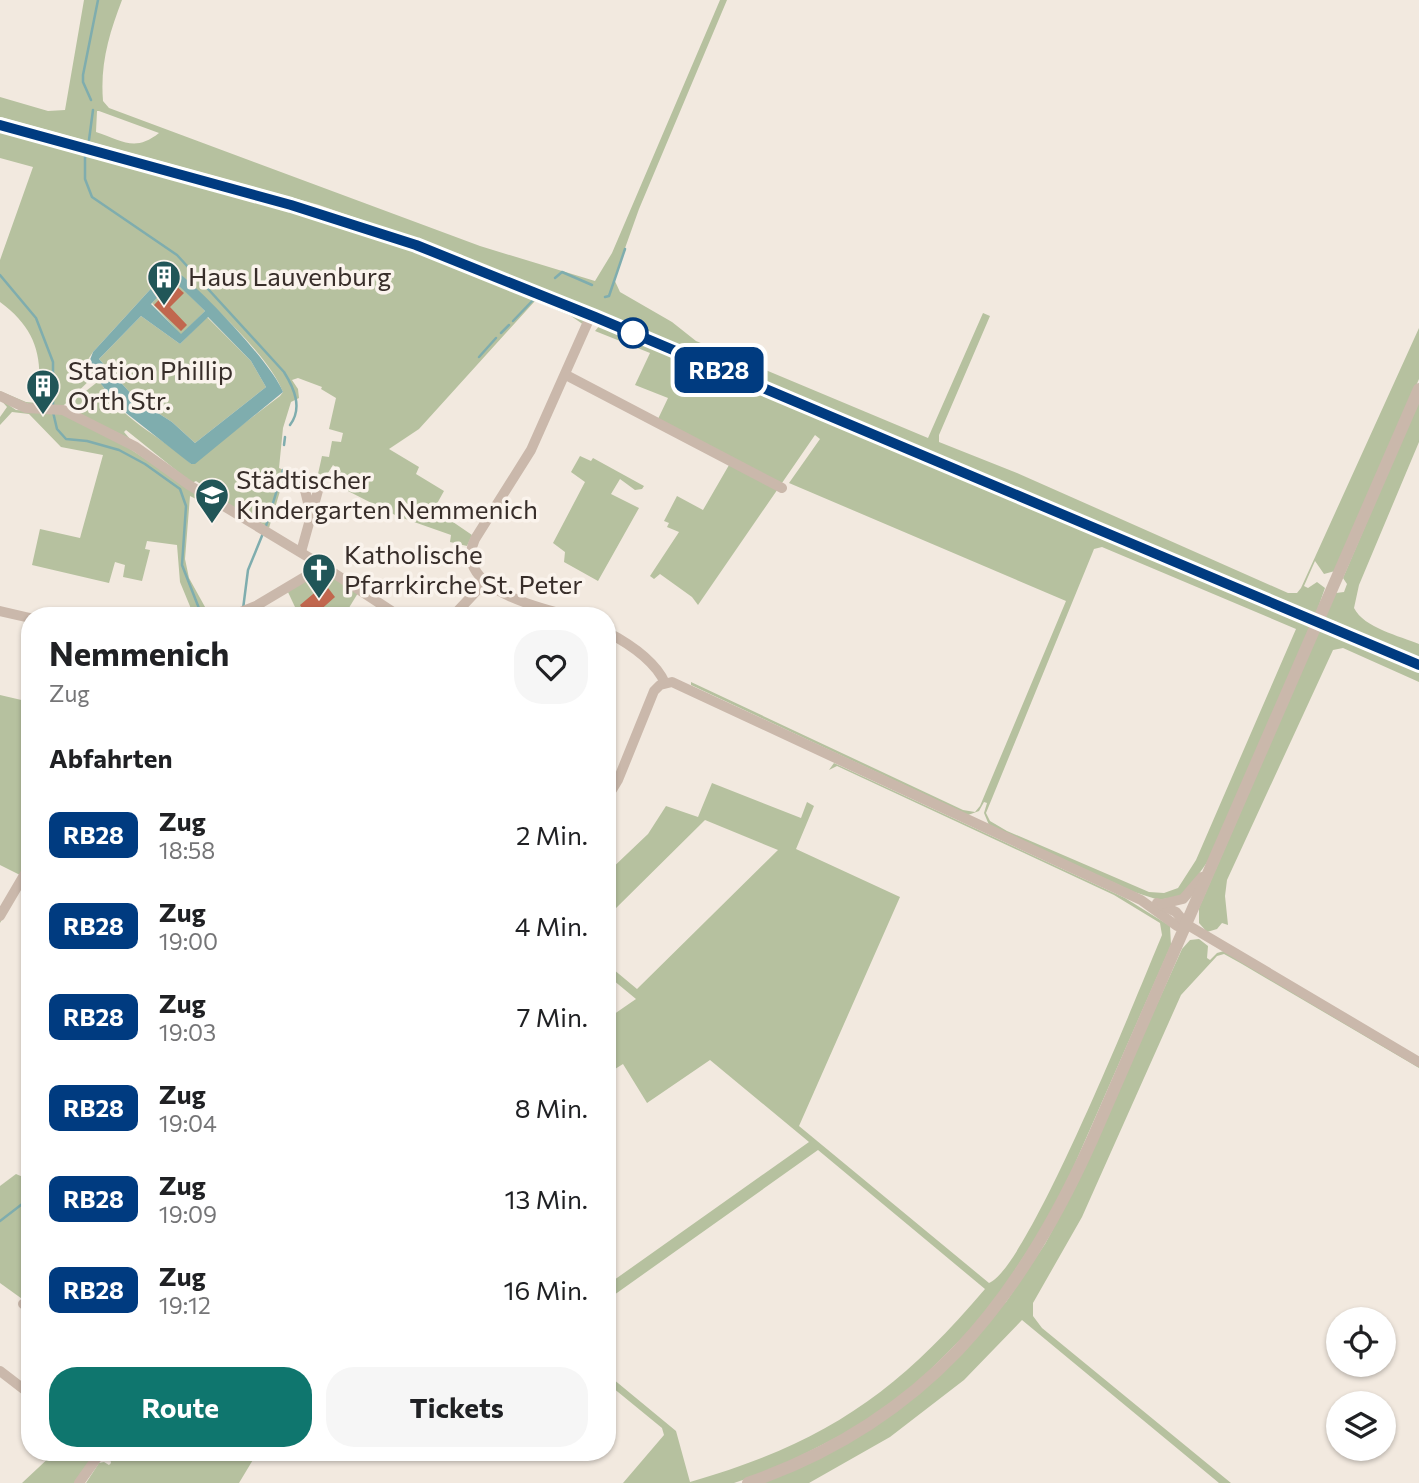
<!DOCTYPE html>
<html lang="de">
<meta charset="utf-8">
<style>
:root{--surface:#fff;--page:#f6f6f6;--text:#202124;--muted:#757577;--accent:#0f766e}
body{margin:0;font-family:Commissioner,sans-serif;background:var(--page);color:var(--text);height:100vh;display:flex;flex-direction:column;font-size:26px;white-space:nowrap}
*{box-sizing:border-box;margin:0}
p{font-size:23px;color:var(--muted)}
.icon{flex:none;width:38px;height:38px;fill:none;stroke:currentColor;stroke-width:2;stroke-linecap:round;stroke-linejoin:round}
.map{position:relative;flex:1;overflow:hidden}
.drawer{position:absolute;left:21px;top:607px;width:595px;height:854px;display:flex;flex-direction:column;background:var(--surface);border-radius:28px;box-shadow:0 2px 5px #0004}
.drawer>*{flex:none}
.badge{padding:0 14px;border-radius:10px;font-size:24px;line-height:46px}
.fabs{position:absolute;left:1326px;top:1307px;display:grid;gap:14px}
.fabs a{display:grid;place-items:center;width:70px;height:70px;border-radius:50%;background:var(--surface);box-shadow:0 2px 5px #0004;font-size:35px}
.map>.badge{position:absolute;translate:-50% -50%;box-shadow:0 0 0 4px #fff}
h2{padding:0 28px;font-size:26px;line-height:63px}
.round{display:grid;place-items:center;flex:none;width:74px;height:74px;border-radius:28px;background:var(--page)}
.head{display:flex;align-items:center;justify-content:space-between;height:119px;padding:0 28px}
h1{font-size:33px;font-weight:700;line-height:52px}
.primary-button{display:flex;gap:14px;margin-top:auto;padding:14px 28px}
.primary-button a{flex:1;height:80px;border-radius:28px;background:var(--accent);color:#fff;font-size:28px;font-weight:700;line-height:80px;text-align:center}
.primary-button a+a{background:var(--page);color:var(--text)}
ul{padding:0;list-style:none}
li{display:flex;align-items:center;gap:21px;height:91px;padding:0 28px}
li div{flex:1}
li b{display:block;font-size:26px}
li em{font-style:normal}
li .badge{min-width:77px;font-weight:700;text-align:center}
.map>svg:first-child{display:block}
.green{fill:#b6c19f;fill-rule:evenodd}
.water{fill:#7fadae;fill-rule:evenodd}
.lines{fill:none;stroke-linecap:round;stroke-linejoin:round}
.stream{stroke:#7fadae;stroke-width:2.5}
.building{fill:#c1674e}
.minor{stroke:#cab8ab;stroke-width:10}
.tertiary{stroke:#cab8ab;stroke-width:12}
.rail-casing{stroke:#382e2a;stroke-width:5}
.rail{stroke:#faf3ec;stroke-width:2.5;stroke-dasharray:8;stroke-linecap:butt}
.line-casing{stroke:#fff;stroke-width:16}
.line{stroke:#003b80;stroke-width:10}
.stop-dot{fill:#fff;stroke:#003b80;stroke-width:3.5}
.labels{text-anchor:middle;stroke-width:7;stroke-linejoin:round;paint-order:stroke}
.poi-label{font-size:26px;fill:#382e2a;stroke:#faf3ec;text-anchor:start}
</style>
<div class="map">
<svg width="1419" height="1483" viewBox="0 0 1419 1483">
<rect width="100%" height="100%" fill="#f2e9df"/>
<!-- green -->
<g class="green">
<path d="M84,0h38c-13,34 -22,64 -19,101l6,7 371,138 115,35 17,-28 108,-253h7l-88,209 -25,70 6,13 52,30 24,19 232,97 55,-125 7,3 -51,119v7l78,31 271,120h9l4,-5 118,-260v51l-84,192 -11,3 -9,-13 -11,25 4,2 9,-6 8,6 -11,31 -843,-357 -9,-7 -143,-50 -319,-88v-20l48,14 17,-1zM97,111h2l60,22c-24,19 -36,8 -63,-1z"/>
<path d="M0,128l368,103 156,60 63,29 -3,5 -13,-9 -36,-15 -116,128 -30,20 30,18 -3,7 28,17 -10,18 38,26 -5,11 -17,-4 1,-7 -54,-19 -51,-26 4,-8 -13,-5 4,-6 -8,-6 -7,11 -8,-2 4,-18 7,1 3,-16 9,1 2,-9 -14,-4 7,-31 -15,-9 1,-2 -24,-9 -6,2 6,9 1,9 -8,4 -8,26 -4,40 7,3 -17,57 -69,-41 2,-2 -6,-4 -4,2 -66,-53 -2,2 6,7 -61,-30 8,-11 23,-18c15,37 62,56 91,84l89,-68 3,-4c-14,-37 -77,-93 -107,-121l-19,11 -64,70 -4,6 2,11 4,6 -31,30h-33l-31,-12v-2l26,11 11,1c7,-44 0,-74 -37,-101v-42l33,-93 -33,-9z"/>
<path d="M174,280l31,31 -24,24 -29,-32z"/>
<path d="M141,316l39,28 27,-27 44,44 15,26 -71,56 -23,-21 -36,-23 -37,-40z"/>
<path d="M600,325l712,299 -104,237 -24,34 -25,5 -25,-8 -145,-67 -5,-12 3,-10 -3,-1 -5,9 -11,4 -277,-130v-3l272,128 12,2 5,-6 86,-205 -277,-118 31,-44 -5,-4 -117,170 -6,-8 -32,-23 -6,5 -4,-3 29,-44 -12,-5 2,-4 -5,-2 13,-25 26,14 26,-45 -71,-46 10,-21 -33,-13 15,-32 -55,-22zM1102,547l194,82 -100,231 -18,28 -14,5 -15,-1 -142,-61 -17,-10 -4,-8 106,-259 2,-5z"/>
<path d="M0,399l16,11 45,3 54,26 94,62 1,5 -20,-10 -5,63 4,19 21,38h-16l-14,-34 -3,-37 -30,-4 -2,8 5,1 -8,31 -19,-4 2,-12 -10,-3 -6,21 -77,-18 8,-36 40,9 23,-83 -42,-8 -32,-33 -17,-2 -12,13v-8l7,-10z"/>
<path d="M1419,400v42l-60,143 -5,23c10,20 46,28 65,36v18l-84,-35 2,-5 -5,-2 -3,5 -7,-2 14,-30 8,-1 3,-8 -4,-6z"/>
<path d="M580,456l11,5 2,-3 51,28 -2,3 -7,1 -15,-11 -9,15 28,14 -41,73 -34,-19 1,-10 -12,-9 32,-61 -14,-10z"/>
<path d="M323,572l35,21 -14,23h-40l-9,-9 -8,-17z"/>
<path d="M1320,628l99,44v10l-76,-34 -10,2 -106,230 -2,16 3,29 -6,-2 -5,6 -10,3 -8,-9v-15z"/>
<path d="M0,695l30,7v170l-30,51v-13l20,-35 -20,-10z"/>
<path d="M834,763l291,135 45,28 1,19 -116,264 -69,105 -72,72 -59,42 -80,41 -41,14h-111l41,-48 -2,-7 -55,-45v-9l69,57 14,51c134,-39 205,-87 295,-193l-167,-139 -211,150v-15l202,-143 -99,-82 -63,43 -24,-39 -16,10v-55l29,-20 -29,-24v-11l30,25 141,-139 -73,-30 -98,97v-44l41,-39 18,-28 32,11 14,-34 89,35 6,-16 7,4 -18,43 104,48 -101,229 190,157c39,-15 151,-295 173,-348l-2,-12 -46,-28 -277,-129 -8,4z"/>
<path d="M1199,939l9,7 -1,12 3,2 7,-7 7,-2 195,107v10l-177,-104 -18,-10 -7,2 -36,39 -99,222 -49,86v13l9,12 189,155h-12l-197,-163 -58,60 -74,57 -81,46h-50l100,-48 147,-133 39,-58 23,-43 114,-252 8,-9z"/>
<path d="M16,1174l14,6v118l-5,3 -25,-18v-97z"/>
<path d="M54,1453h38l-4,4 3,2 -15,24h-54z"/>
<path d="M109,1453h148l-18,30h-153l13,-20 5,-1 5,3 2,-2z"/>
</g>
<!-- water -->
<path class="water" d="M173,269c25,16 100,96 110,123l-88,72h-4l-75,-59 -28,-40 5,-13 64,-70zM174,281l31,30 -24,23 -30,-30zM141,316l39,28 28,-27 43,44 15,26 -71,56 -23,-21 -36,-23 -37,-40z"/>
<g class="lines">
<!-- stream -->
<g class="stream">
<path d="M91,100l-8,-18v-7l15,-75"/>
<path d="M89,140l4,-30"/>
<path d="M85,153v26l7,18 85,58 107,117c10,16 19,36 6,53"/>
<path d="M0,275l36,43 17,44v44"/>
<path d="M555,278l7,-6 30,13"/>
<path d="M605,297l4,-1 16,-47"/>
<path d="M513,321l22,-23"/>
<path d="M501,333l8,-8"/>
<path d="M479,357l17,-19"/>
<path d="M53,412l4,17 9,10 21,2 32,9 26,14 35,25 6,17 -4,59 20,51"/>
<path d="M284,445l1,-8"/>
<path d="M243,609l5,-39 18,-44 17,-56"/>
<path d="M0,1221l30,-23"/>
</g>
</g>
<!-- building -->
<g class="building">
<path d="M174,284l10,9 -14,14 17,18 -6,6 -27,-26z"/>
<path d="M325,584l10,13 -18,16 3,3 -15,-3 -5,-8z"/>
</g>
<g class="lines">
<!-- minor -->
<g class="minor">
<path d="M566,375l216,113"/>
<path d="M0,396l26,12 37,2 73,37 53,38 134,81 76,50"/>
<path d="M301,552l18,-65 -3,-6 -5,-2 -6,2 -1,5 7,29"/>
<path d="M0,611l30,7"/>
<path d="M231,616l25,-10 67,-40"/>
<path d="M453,616l31,-33"/>
<path d="M569,616c-33,-10 -117,-28 -94,-77l56,-89 60,-135"/>
<path d="M607,632c21,11 48,29 58,51"/>
<path d="M607,798l11,-18 36,-89 6,-6 12,-3 469,218 36,26 9,-2"/>
<path d="M1157,903l19,9 10,12 233,138"/>
<path d="M1162,904l21,-5 19,-22"/>
<path d="M0,916l30,-51"/>
<path d="M23,1304l7,5"/>
<path d="M0,1371l30,23"/>
<path d="M79,1483l22,-31"/>
</g>
<!-- tertiary -->
<path class="tertiary" d="M748,1483c175,-61 270,-178 344,-343l327,-751"/>
<!-- rail casing -->
<g class="rail-casing">
<path id="rail" d="M0,125l291,80 125,40 179,72 824,348"/>
</g>
<!-- rail -->
<use href="#rail" class="rail"/>
</g>
<g class="lines">
<!-- line casing -->
<g class="line-casing">
<path id="line" d="M0,125l291,80 125,40 179,72 824,348"/>
</g>
<!-- line -->
<use href="#line" class="line"/>
</g>
<!-- icons -->
<defs>
<g id="building-pin" transform="scale(1.75)"><path d="M0 17L-7.5 6A9.5 9.5 0 1 1 7.5 6Z" fill="#215658" stroke="#faf3ec"/><path d="M-4-6H4V6H1V3H-1V6H-4ZM-2.5-4.3h1.7v1.8h-1.7ZM.8-4.3h1.7v1.8H.8ZM-2.5-1h1.7V.8h-1.7ZM.8-1h1.7V.8H.8Z" fill="#fff"/></g>
<g id="school-pin" transform="scale(1.75)"><path d="M0 17L-7.5 6A9.5 9.5 0 1 1 7.5 6Z" fill="#215658" stroke="#faf3ec"/><path d="M0-5L7-2L0 1L-7-2ZM-4 1L0 2.5L4 1V4Q0 6-4 4Z" fill="#fff"/></g>
<g id="church-pin" transform="scale(1.75)"><path d="M0 17L-7.5 6A9.5 9.5 0 1 1 7.5 6Z" fill="#215658" stroke="#faf3ec"/><path d="M-1.2-6h2.4v3.5h3.3v2.4h-3.3V6h-2.4V-.1h-3.3v-2.4h3.3Z" fill="#fff"/></g>
</defs>
<g fill-rule="evenodd">
<use href="#building-pin" x="164" y="277"/>
<use href="#building-pin" x="43" y="386"/>
<use href="#school-pin" x="212" y="495"/>
<use href="#church-pin" x="319" y="570"/>
</g>
<!-- markers -->
<circle class="stop-dot" cx="633" cy="333" r="14"/>
<g class="labels">
<!-- poi labels -->
<g class="poi-label">
<text x="188" y="286">Haus Lauvenburg</text>
<text x="68" y="380">Station Phillip<tspan x="68" dy="30">Orth Str.</tspan></text>
<text x="236" y="489">Städtischer<tspan x="236" dy="30">Kindergarten Nemmenich</tspan></text>
<text x="344" y="564">Katholische<tspan x="344" dy="30">Pfarrkirche St. Peter</tspan></text>
</g>
</g>
</svg>
<div class="fabs">
<a><svg class="icon" aria-label="locate" viewBox="0 0 24 24"><circle cx="12" cy="12" r="6"/><path d="M12 2v4M12 18v4M2 12h4M18 12h4"/></svg></a>
<a><svg class="icon" aria-label="layers" viewBox="0 0 24 24"><path d="M12 4l9 5-9 5-9-5zM3 14l9 5 9-5"/></svg></a>
</div>
<b class="badge" style="left:719px;top:370px;background:#003b80;color:#fff">RB28</b>
<section class="drawer">
<div class="head"><div><h1>Nemmenich</h1><p>Zug</p></div><a class="round"><svg class="icon" aria-label="heart" viewBox="0 0 24 24"><path d="M12 20l-8-8c-3-5 5-10 8-4 3-6 11-1 8 4z"/></svg></a></div>
<h2>Abfahrten</h2>
<ul>
<li><span class="badge" style="background:#003b80;color:#fff">RB28</span><div><b>Zug</b><p>18:58</p></div><em>2 Min.</em></li>
<li><span class="badge" style="background:#003b80;color:#fff">RB28</span><div><b>Zug</b><p>19:00</p></div><em>4 Min.</em></li>
<li><span class="badge" style="background:#003b80;color:#fff">RB28</span><div><b>Zug</b><p>19:03</p></div><em>7 Min.</em></li>
<li><span class="badge" style="background:#003b80;color:#fff">RB28</span><div><b>Zug</b><p>19:04</p></div><em>8 Min.</em></li>
<li><span class="badge" style="background:#003b80;color:#fff">RB28</span><div><b>Zug</b><p>19:09</p></div><em>13 Min.</em></li>
<li><span class="badge" style="background:#003b80;color:#fff">RB28</span><div><b>Zug</b><p>19:12</p></div><em>16 Min.</em></li>
</ul>
<div class="primary-button"><a>Route</a><a>Tickets</a></div>
</section>
</div>
